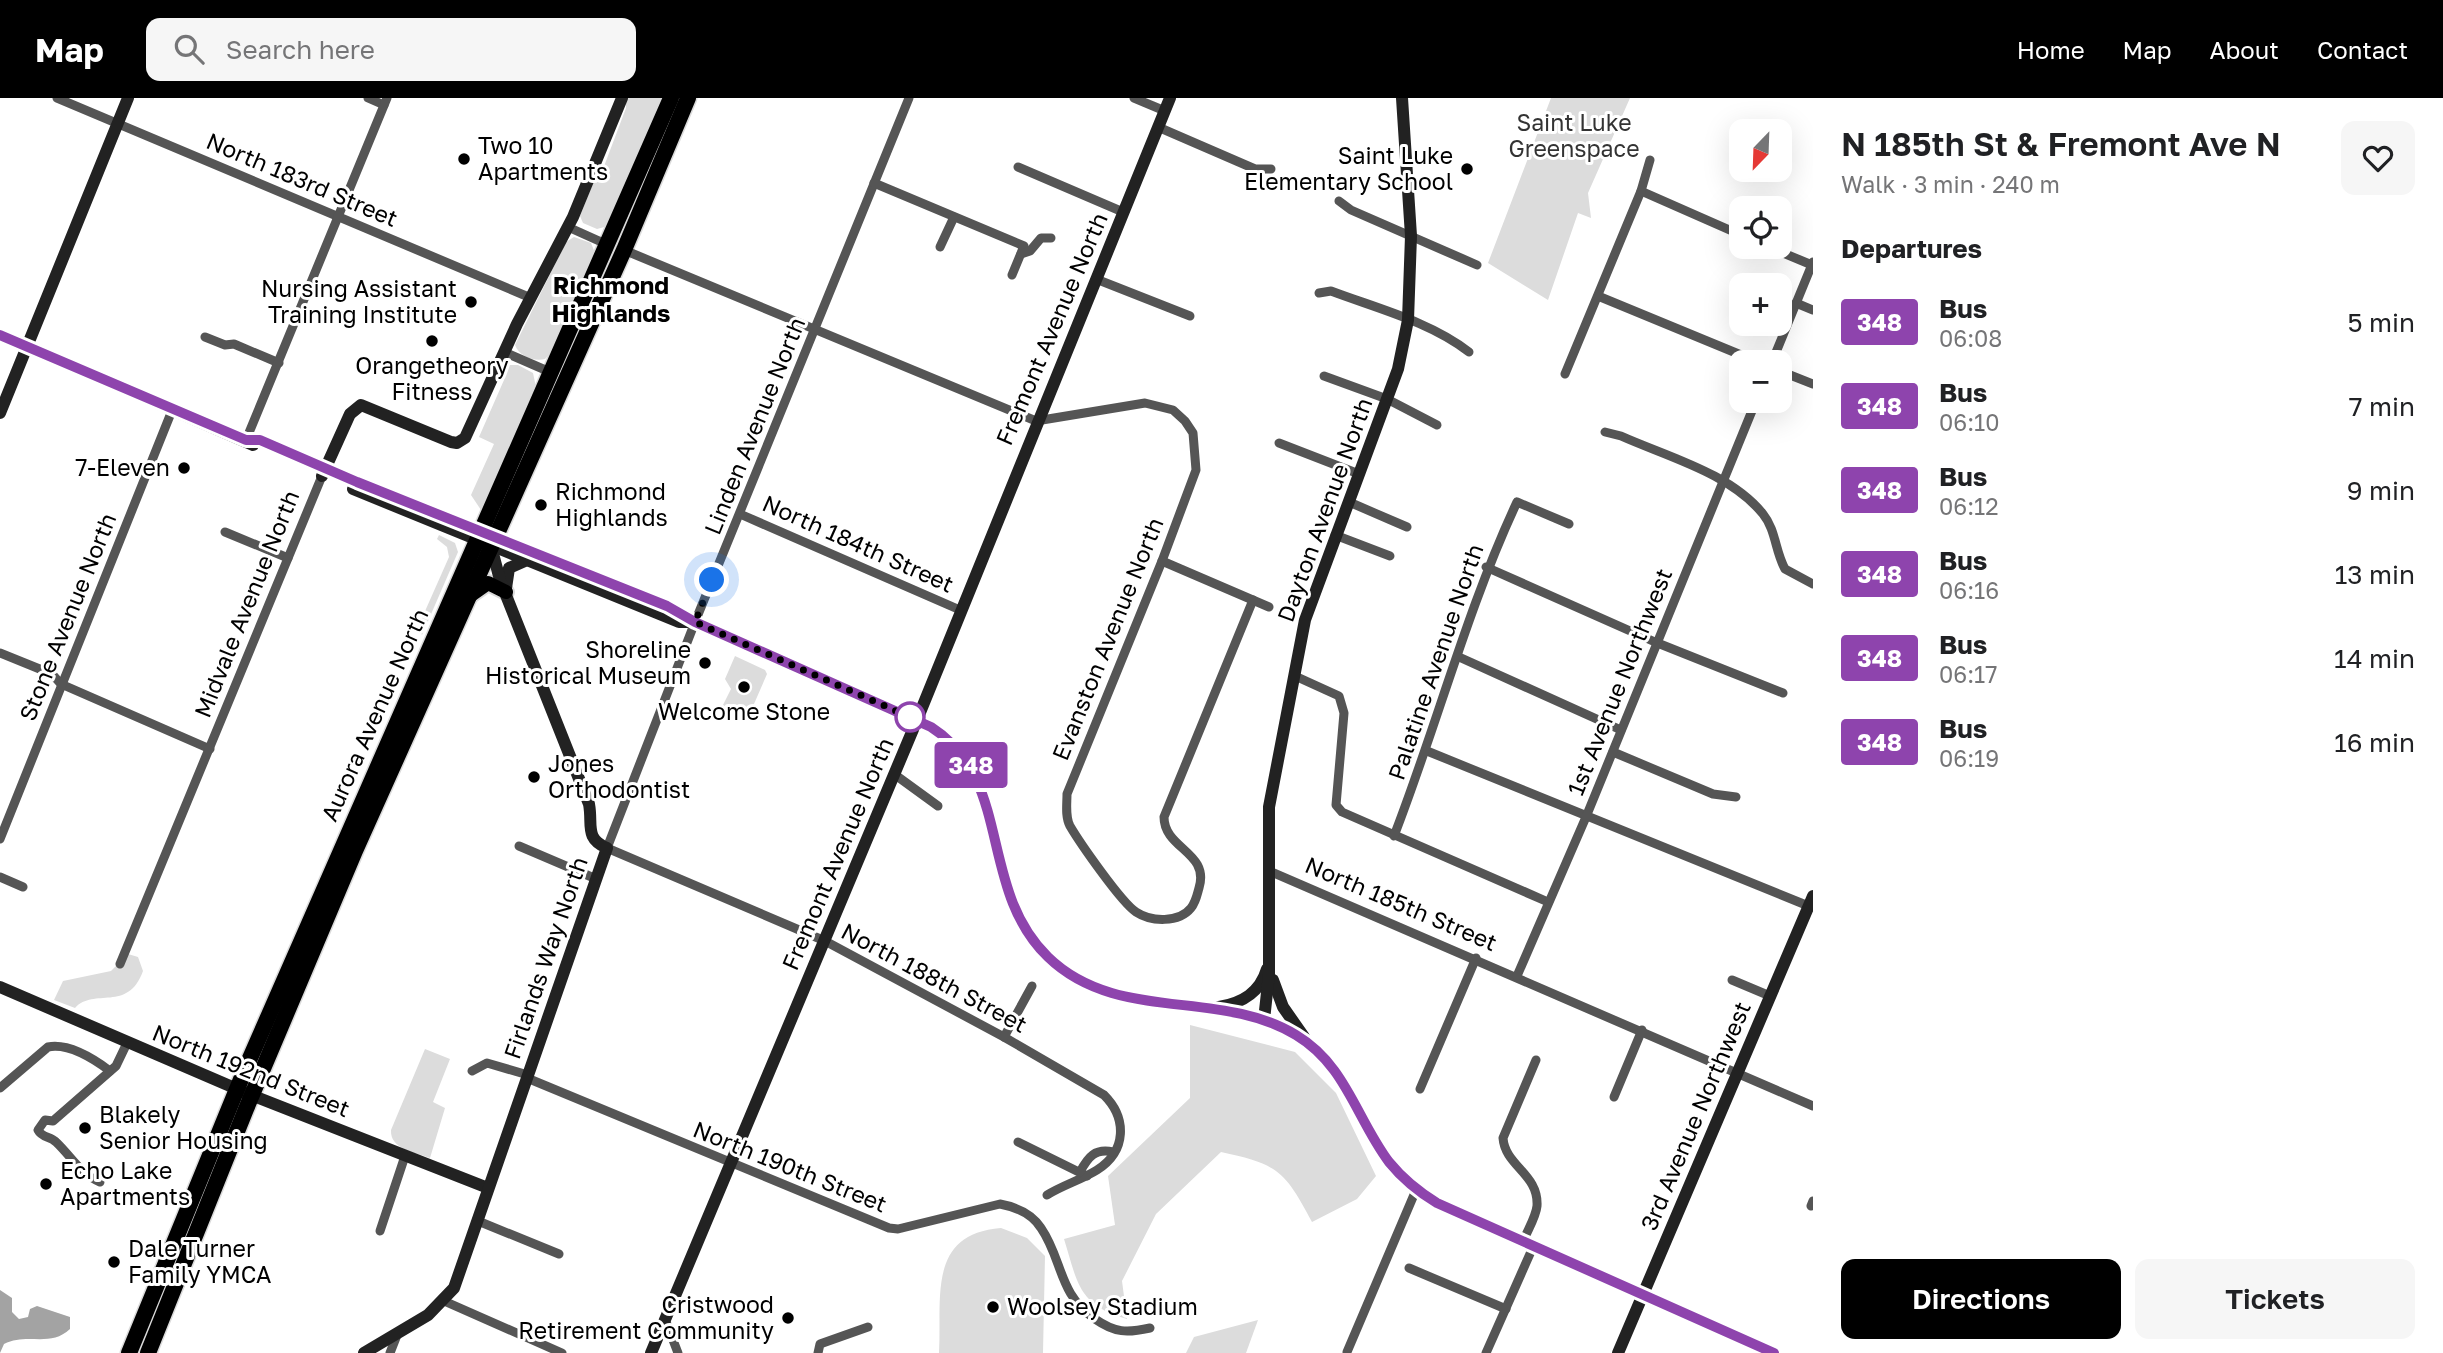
<!DOCTYPE html>
<meta charset="utf-8">
<style>
:root{--surface:#fff;--page:#f6f6f6;--text:#202124;--muted:#757577;--accent:#000}
body{margin:0;font-family:"Golos Text",sans-serif;background:var(--page);color:var(--text);height:100vh;display:flex;flex-direction:column;font-size:26px;white-space:nowrap}
*{box-sizing:border-box;margin:0}
p{font-size:23px;color:var(--muted)}
.icon{flex:none;width:38px;height:38px;fill:none;stroke:currentColor;stroke-width:2;stroke-linecap:round;stroke-linejoin:round}
.map{position:relative;flex:1;overflow:hidden}
.details{display:flex;flex-direction:column;background:var(--surface);width:630px}
.details>*{flex:none}
.badge{padding:0 14px;border-radius:5px;font-size:24px;line-height:46px}
.needle{width:46px;rotate:203deg}
.controls{position:absolute;left:1729px;top:21px;display:grid;gap:14px}
.controls a{display:grid;place-items:center;width:63px;height:63px;border-radius:14px;background:var(--surface);box-shadow:0 7px 28px #0002;font-size:35px}
.you{position:absolute;width:35px;height:35px;margin:-18px;border:5px solid #fff;border-radius:50%;background:#1a73e8;box-shadow:0 0 0 10px #1a73e833}
.map>.badge{position:absolute;translate:-50% -50%;box-shadow:0 0 0 4px #fff}
h2{padding:0 28px;font-size:26px;line-height:63px}
.round{display:grid;place-items:center;flex:none;width:74px;height:74px;border-radius:14px;background:var(--page)}
.headline{display:flex;align-items:center;justify-content:space-between;height:119px;padding:0 28px}
h1{font-size:33px;font-weight:600;line-height:52px}
.button{display:flex;gap:14px;margin-top:auto;padding:14px 28px}
.button a{flex:1;height:80px;border-radius:14px;background:var(--accent);color:#fff;font-size:28px;font-weight:600;line-height:80px;text-align:center}
.button a+a{background:var(--page);color:var(--text)}
ul{padding:0;list-style:none}
li{display:flex;align-items:center;gap:21px;height:84px;padding:0 28px}
li div{flex:1}
li b{display:block;font-size:26px}
li em{font-style:normal}
li .badge{min-width:77px;font-weight:700;text-align:center}
header{display:flex;align-items:center;gap:42px;box-sizing:border-box;height:98px;padding:0 35px;background:var(--accent);color:#fff}
header strong{font-size:33px}
nav{display:flex;gap:38px;margin-inline-start:auto;font-size:24px}
.search{width:490px;height:63px;background:var(--page);display:flex;align-items:center;gap:18px;box-sizing:border-box;padding:0 24px;border-radius:14px;color:var(--muted);font-size:26px}
main{display:flex;flex:1;min-height:0}
.map>svg:first-child{display:block}
.green{fill:#dcdcdc}
.water{fill:#a3a3a3}
.lines{fill:none;stroke-linecap:round;stroke-linejoin:round}
.primary-casing{stroke:#dbdbdb;stroke-width:18}
.highway-casing{stroke:#dbdbdb;stroke-width:19}
.street{stroke:#555;stroke-width:9}
.secondary{stroke:#222;stroke-width:12}
.primary{stroke:#000;stroke-width:14}
.highway{stroke:#000;stroke-width:16}
.line-casing{stroke:#fff;stroke-width:16}
.line{stroke:#8e44ad;stroke-width:10}
.walk{stroke:#000;stroke-width:7;stroke-dasharray:0 12.6}
.poi-dot{fill:#000;stroke:#fff;stroke-width:2.5}
.stop-dot{fill:#fff;stroke:#8e44ad;stroke-width:3.5}
.labels{text-anchor:middle;stroke-width:6;stroke-linejoin:round;paint-order:stroke}
.park-label{font-size:23px;fill:#333;stroke:#fff}
.poi-label{font-size:23px;fill:#000;stroke:#fff;text-anchor:start}
.street-label{font-size:23px;fill:#000;stroke:#fff}
.neighbourhood-label{font-size:24px;font-weight:bold;fill:#000;stroke:#fff}
</style>
<header>
<strong>Map</strong>
<div class="search"><svg class="icon" aria-label="search" viewBox="0 0 24 24"><circle cx="10" cy="10" r="6"/><path d="M15 15l6 6"/></svg>Search here</div>
<nav><a>Home</a><a>Map</a><a>About</a><a>Contact</a></nav>
</header>
<main>
<div class="map">
<svg width="1813" height="1255" viewBox="0 0 1813 1255">
<rect width="100%" height="100%" fill="#fff"/>
<!-- green -->
<g class="green">
<path d="M626,0h38l-56,128 -11,3 -14,-6 -3,-7 14,-35 6,-4 26,-69z"/>
<path d="M1551,0h79l-42,95 3,25 -13,-5 -30,87 -60,-37z"/>
<path d="M574,139l17,6 4,10 -44,100 -6,6c-11,3 -26,-3 -30,-14l51,-103z"/>
<path d="M507,267h11l15,8 3,14 -55,123 -10,-15 23,-51 -15,-7 25,-57 -4,-2z"/>
<path d="M439,437l16,8 3,9 -36,83 -4,-8 31,-70 -2,-10 -10,-8z"/>
<path d="M735,558l30,14 2,4 -20,46 -26,-11 10,-20 -6,-10z"/>
<path d="M128,856l10,3 5,14c-15,42 -49,16 -68,37l-21,-8 9,-19 48,-10z"/>
<path d="M1190,927l105,27 41,41 40,83 -19,23 -45,23c-27,-51 -34,-58 -91,-70l-65,62 -34,67 5,38c-49,-14 -49,-35 -63,-80l51,-14 -7,-49 82,-78z"/>
<path d="M425,951l25,10 -17,43 12,6 -15,50c-16,-6 -40,-9 -39,-28z"/>
<path d="M1001,1130l26,10 18,18 -2,97h-104c3,-56 -12,-119 62,-125z"/>
<path d="M1258,1222l-12,33h-60l8,-16z"/>
</g>
<!-- water -->
<path class="water" d="M0,1192l12,8v14l7,7 9,-2 2,-8 7,-3 33,11v12c-20,19 -43,3 -66,15l-4,9z"/>
<g class="lines">
<!-- primary casing -->
<g class="primary-casing">
<path id="primary" d="M471,497l17,-12 18,9"/>
</g>
<!-- highway casing -->
<g class="highway-casing">
<g id="highway">
<path d="M129,1255l115,-281 427,-974"/>
<path d="M148,1255l98,-244 109,-258 269,-601 64,-152"/>
</g>
</g>
<!-- street -->
<g class="street">
<path d="M57,0l474,200"/>
<path d="M368,0l16,7"/>
<path d="M909,0l-214,524 -88,226 218,93 179,96 100,58c23,23 23,56 -7,75 -16,10 -34,15 -50,25"/>
<path d="M1134,0l31,13"/>
<path d="M1158,29l97,42h16"/>
<path d="M1018,69l105,45"/>
<path d="M874,85l150,63 -12,29"/>
<path d="M1641,93l100,44"/>
<path d="M1339,103l12,9 126,55"/>
<path d="M568,129l40,18"/>
<path d="M940,149l14,-30"/>
<path d="M1769,149l43,18"/>
<path d="M624,152l412,171 109,-18 28,7 12,11 8,12 3,37 -34,91 -95,233c0,10 -2,23 3,32 10,17 51,76 66,86 15,10 43,11 55,-4 5,-6 6,-13 8,-20 11,-36 -35,-39 -35,-71l89,-217"/>
<path d="M1021,156l9,-3 11,-13h10"/>
<path d="M1096,181l94,37"/>
<path d="M1319,195l12,-2c45,17 100,31 138,61"/>
<path d="M1598,198l160,66"/>
<path d="M1796,205l17,7"/>
<path d="M205,239l20,8 9,-1 45,19"/>
<path d="M504,254l46,20"/>
<path d="M1772,264l41,-100"/>
<path d="M1780,273l33,13"/>
<path d="M1565,276l76,-183 9,-31"/>
<path d="M1324,278l63,23 50,26"/>
<path d="M1605,334l16,4c47,21 109,37 142,78 13,16 12,37 22,55l28,15"/>
<path d="M246,342l141,-342"/>
<path d="M1279,345l80,31"/>
<path d="M1349,404l58,25"/>
<path d="M740,416l220,96"/>
<path d="M225,434l63,26"/>
<path d="M1335,437l55,21"/>
<path d="M1162,463l107,46"/>
<path d="M1486,469l169,75 128,51"/>
<path d="M0,555l52,21 9,10 149,65"/>
<path d="M1459,559l162,73"/>
<path d="M1295,578l44,20 5,17 -8,92 6,7 206,90"/>
<path d="M1427,653l384,156"/>
<path d="M1613,654l100,42 23,3"/>
<path d="M894,676l44,32"/>
<path d="M1394,738c43,-111 73,-227 123,-334l52,22"/>
<path d="M0,741l173,-431"/>
<path d="M519,748l75,32"/>
<path d="M1269,773l544,235"/>
<path d="M0,779l23,10"/>
<path d="M120,866l202,-488"/>
<path d="M1517,878l69,-159 170,-416"/>
<path d="M1732,882l38,16"/>
<path d="M1004,939l28,-51"/>
<path d="M472,973l15,-8 41,12"/>
<path d="M527,980l362,150 9,1 102,-25c16,3 32,10 41,24 22,32 17,66 54,91 20,14 32,14 55,9"/>
<path d="M0,990l48,-41c20,-4 46,12 62,24"/>
<path d="M1420,991l56,-131"/>
<path d="M1614,999l28,-67"/>
<path d="M1018,1044l69,34"/>
<path d="M1080,1074c8,-15 15,-24 33,-20"/>
<path d="M100,1084c-20,-8 -29,-26 -44,-40 -6,-6 -14,-4 -18,-12l7,-10 8,1 63,-55 11,-23"/>
<path d="M1811,1108l2,-5"/>
<path d="M478,1123l81,33"/>
<path d="M380,1133l25,-75"/>
<path d="M1523,1144c4,-11 13,-25 14,-36 2,-32 -32,-40 -34,-68l33,-78"/>
<path d="M1409,1170l97,41"/>
<path d="M444,1203l118,52"/>
<path d="M665,1221l13,34"/>
<path d="M1347,1254l69,-162"/>
<path d="M390,1255l7,-18"/>
<path d="M818,1255l2,-9 48,-17"/>
<path d="M1486,1255l47,-106"/>
</g>
<!-- secondary -->
<g class="secondary">
<path d="M0,237l253,110"/>
<path d="M0,315l128,-315"/>
<path d="M246,342h14l97,43 310,123 28,16 236,105c83,53 46,161 117,230 69,67 171,31 248,78 50,30 60,83 93,127 13,16 30,30 48,42l337,149"/>
<path d="M322,378l28,-62 11,-9 90,37 6,1 8,-5 52,-114 56,-107 49,-119"/>
<path d="M353,391l326,133h16"/>
<path d="M506,490l3,-20 18,-8"/>
<path d="M1273,882l10,27 21,30"/>
<path d="M0,889l251,108 237,93"/>
<path d="M1219,909c23,-4 41,-14 48,-38"/>
<path d="M1264,922l5,-46v-167l36,-187 93,-251 10,-49 3,-84 -9,-138"/>
<path d="M364,1255l64,-38 26,-27 153,-440c-23,-10 -14,-23 -18,-44l-89,-224 -9,-34"/>
<path d="M651,1255l266,-633 253,-622"/>
<path d="M1618,1255l195,-457"/>
</g>
<!-- primary -->
<use href="#primary" class="primary"/>
<!-- highway -->
<use href="#highway" class="highway"/>
</g>
<g class="lines">
<!-- line casing -->
<g class="line-casing">
<path id="line" d="M0,237l246,105h14l97,42 310,124 28,16 236,105c83,53 46,161 117,230 69,67 171,31 248,78 50,30 60,83 93,127 13,16 30,30 48,41l337,150"/>
</g>
<!-- line -->
<use href="#line" class="line"/>
<!-- walk -->
<path class="walk" d="M712,482l-17,42 215,95"/>
</g>
<!-- markers -->
<g class="poi-dot">
<circle cx="464" cy="61" r="7"/>
<circle cx="1467" cy="71" r="7"/>
<circle cx="471" cy="204" r="7"/>
<circle cx="432" cy="243" r="7"/>
<circle cx="184" cy="370" r="7"/>
<circle cx="541" cy="407" r="7"/>
<circle cx="705" cy="565" r="7"/>
<circle cx="744" cy="589" r="7"/>
<circle cx="534" cy="679" r="7"/>
<circle cx="85" cy="1030" r="7"/>
<circle cx="46" cy="1086" r="7"/>
<circle cx="114" cy="1164" r="7"/>
<circle cx="993" cy="1209" r="7"/>
<circle cx="788" cy="1220" r="7"/>
</g>
<circle class="stop-dot" cx="910" cy="619" r="14"/>
<g class="labels">
<!-- park labels -->
<g class="park-label">
<text x="1574" y="33">Saint Luke<tspan x="1574" dy="26">Greenspace</tspan></text>
</g>
<!-- poi labels -->
<g class="poi-label">
<text x="478" y="56">Two 10<tspan x="478" dy="26">Apartments</tspan></text>
<text x="1453" y="66" text-anchor="end">Saint Luke<tspan x="1453" dy="26">Elementary School</tspan></text>
<text x="457" y="199" text-anchor="end">Nursing Assistant<tspan x="457" dy="26">Training Institute</tspan></text>
<text x="432" y="276" text-anchor="middle">Orangetheory<tspan x="432" dy="26">Fitness</tspan></text>
<text x="170" y="378" text-anchor="end">7-Eleven</text>
<text x="555" y="402">Richmond<tspan x="555" dy="26">Highlands</tspan></text>
<text x="691" y="560" text-anchor="end">Shoreline<tspan x="691" dy="26">Historical Museum</tspan></text>
<text x="744" y="622" text-anchor="middle">Welcome Stone</text>
<text x="548" y="674">Jones<tspan x="548" dy="26">Orthodontist</tspan></text>
<text x="99" y="1025">Blakely<tspan x="99" dy="26">Senior Housing</tspan></text>
<text x="60" y="1081">Echo Lake<tspan x="60" dy="26">Apartments</tspan></text>
<text x="128" y="1159">Dale Turner<tspan x="128" dy="26">Family YMCA</tspan></text>
<text x="774" y="1215" text-anchor="end">Cristwood<tspan x="774" dy="26">Retirement Community</tspan></text>
<text x="1007" y="1217">Woolsey Stadium</text>
</g>
<!-- street labels -->
<g class="street-label">
<text transform="translate(302 82) rotate(23)" y="8">North 183rd Street</text>
<text transform="translate(1052 231) rotate(-67)" y="8">Fremont Avenue North</text>
<text transform="translate(755 328) rotate(-68)" y="8">Linden Avenue North</text>
<text transform="translate(1325 412) rotate(-70)" y="8">Dayton Avenue North</text>
<text transform="translate(858 446) rotate(24)" y="8">North 184th Street</text>
<text transform="translate(247 506) rotate(-68)" y="8">Midvale Avenue North</text>
<text transform="translate(68 519) rotate(-68)" y="8">Stone Avenue North</text>
<text transform="translate(1108 541) rotate(-68)" y="8">Evanston Avenue North</text>
<text transform="translate(1436 564) rotate(-71)" y="8">Palatine Avenue North</text>
<text transform="translate(1620 584) rotate(-68)" y="8">1st Avenue Northwest</text>
<text transform="translate(375 617) rotate(-66)" y="8">Aurora Avenue North</text>
<text transform="translate(838 756) rotate(-67)" y="8">Fremont Avenue North</text>
<text transform="translate(1401 806) rotate(23)" y="8">North 185th Street</text>
<text transform="translate(546 860) rotate(-71)" y="8">Firlands Way North</text>
<text transform="translate(934 880) rotate(28)" y="8">North 188th Street</text>
<text transform="translate(251 973) rotate(22)" y="8">North 192nd Street</text>
<text transform="translate(1696 1018) rotate(-67)" y="8">3rd Avenue Northwest</text>
<text transform="translate(790 1069) rotate(22)" y="8">North 190th Street</text>
</g>
<!-- neighbourhood labels -->
<g class="neighbourhood-label">
<text x="611" y="196">Richmond<tspan x="611" dy="28">Highlands</tspan></text>
</g>
</g>
</svg>
<div class="controls">
<a><svg class="needle" viewBox="-14 -14 28 28"><path d="M0-13l5 13h-10z" fill="#e53935"/><path d="M0 13l5-13h-10z" fill="#757577"/></svg></a>
<a><svg class="icon" aria-label="locate" viewBox="0 0 24 24"><circle cx="12" cy="12" r="6"/><path d="M12 2v4M12 18v4M2 12h4M18 12h4"/></svg></a>
<a>+</a>
<a>−</a>
</div>
<div class="you" style="left:712px;top:482px"></div>
<b class="badge" style="left:971px;top:667px;background:#8e44ad;color:#fff">348</b>
</div>
<section class="details">
<div class="headline"><div><h1>N 185th St &amp; Fremont Ave N</h1><p>Walk · 3 min · 240 m</p></div><a class="round"><svg class="icon" aria-label="heart" viewBox="0 0 24 24"><path d="M12 20l-8-8c-3-5 5-10 8-4 3-6 11-1 8 4z"/></svg></a></div>
<h2>Departures</h2>
<ul>
<li><span class="badge" style="background:#8e44ad;color:#fff">348</span><div><b>Bus</b><p>06:08</p></div><em>5 min</em></li>
<li><span class="badge" style="background:#8e44ad;color:#fff">348</span><div><b>Bus</b><p>06:10</p></div><em>7 min</em></li>
<li><span class="badge" style="background:#8e44ad;color:#fff">348</span><div><b>Bus</b><p>06:12</p></div><em>9 min</em></li>
<li><span class="badge" style="background:#8e44ad;color:#fff">348</span><div><b>Bus</b><p>06:16</p></div><em>13 min</em></li>
<li><span class="badge" style="background:#8e44ad;color:#fff">348</span><div><b>Bus</b><p>06:17</p></div><em>14 min</em></li>
<li><span class="badge" style="background:#8e44ad;color:#fff">348</span><div><b>Bus</b><p>06:19</p></div><em>16 min</em></li>
</ul>
<div class="button"><a>Directions</a><a>Tickets</a></div>
</section>
</main>
